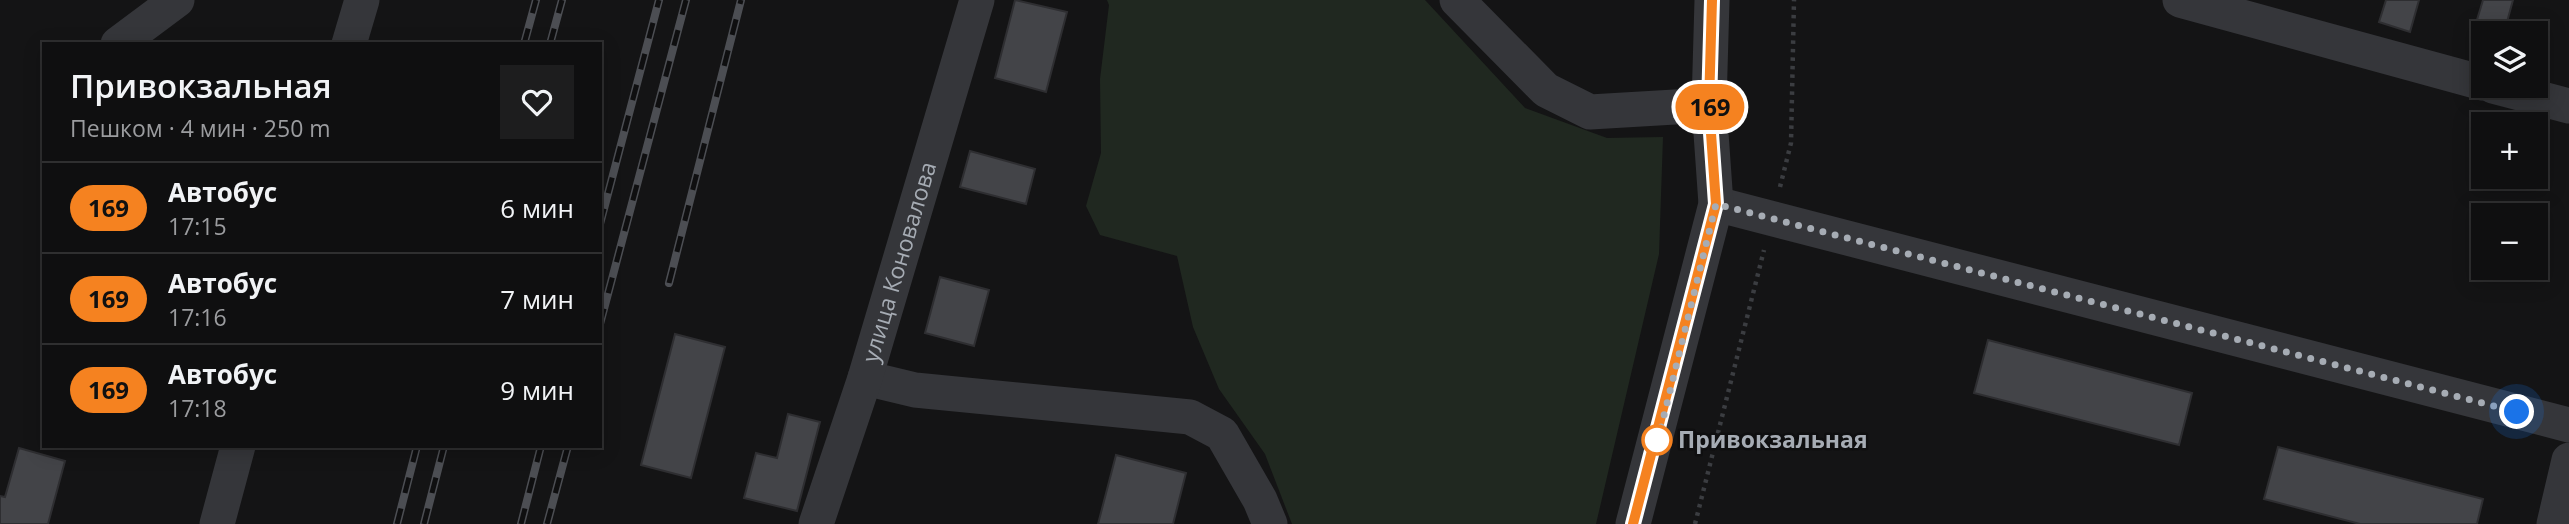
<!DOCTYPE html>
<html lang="ru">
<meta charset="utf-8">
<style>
:root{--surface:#0f0f10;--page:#1d1d1e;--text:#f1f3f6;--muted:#9b9c9f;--line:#2f2f30}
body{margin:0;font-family:"Open Sans",sans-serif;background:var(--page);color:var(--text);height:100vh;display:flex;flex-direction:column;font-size:26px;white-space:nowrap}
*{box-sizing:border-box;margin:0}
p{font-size:23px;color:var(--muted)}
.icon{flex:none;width:38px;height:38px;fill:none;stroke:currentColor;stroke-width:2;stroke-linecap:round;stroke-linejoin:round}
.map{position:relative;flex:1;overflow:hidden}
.sheet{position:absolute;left:42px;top:42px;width:560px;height:406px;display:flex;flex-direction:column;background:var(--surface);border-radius:0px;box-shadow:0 4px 18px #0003,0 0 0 2px var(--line)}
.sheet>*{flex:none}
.badge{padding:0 14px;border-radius:23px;font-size:24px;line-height:46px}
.fabs{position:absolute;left:2471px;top:21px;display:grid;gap:14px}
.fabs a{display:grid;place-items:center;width:77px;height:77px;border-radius:0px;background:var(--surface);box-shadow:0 4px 18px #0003,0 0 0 2px var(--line);font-size:35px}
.you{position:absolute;width:35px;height:35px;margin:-18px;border:5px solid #fff;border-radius:50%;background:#1a73e8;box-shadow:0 0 0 10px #1a73e833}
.map>.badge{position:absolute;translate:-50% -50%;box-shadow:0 0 0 4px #fff}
.round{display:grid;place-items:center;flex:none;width:74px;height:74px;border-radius:0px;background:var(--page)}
.head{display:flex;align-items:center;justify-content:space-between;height:119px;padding:0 28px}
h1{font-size:33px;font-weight:600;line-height:52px}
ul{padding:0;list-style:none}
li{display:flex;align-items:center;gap:21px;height:91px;padding:0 28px;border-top:2px solid var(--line)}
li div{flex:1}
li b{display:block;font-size:26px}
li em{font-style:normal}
li .badge{min-width:77px;font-weight:700;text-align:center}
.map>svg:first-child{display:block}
.green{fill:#202820}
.building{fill:#434448;stroke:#2e2e31;stroke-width:2}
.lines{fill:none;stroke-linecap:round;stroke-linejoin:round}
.path{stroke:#3b3d41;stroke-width:4.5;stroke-dasharray:3.5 5;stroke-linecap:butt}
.minor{stroke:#35363a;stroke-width:35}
.rail-casing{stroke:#4c4e53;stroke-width:8}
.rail{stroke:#0f0f10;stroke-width:5;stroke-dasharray:16;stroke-linecap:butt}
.line-casing{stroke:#fff;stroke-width:16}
.line{stroke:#f58220;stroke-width:10}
.walk{stroke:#a6acb4;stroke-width:7;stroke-dasharray:0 12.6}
.stop-dot{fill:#fff;stroke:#f58220;stroke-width:3.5}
.labels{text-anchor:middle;stroke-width:5;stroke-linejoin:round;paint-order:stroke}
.street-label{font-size:23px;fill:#a6acb4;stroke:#0f0f10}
.stop-label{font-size:23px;font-weight:bold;fill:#a6acb4;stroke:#0f0f10;text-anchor:start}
</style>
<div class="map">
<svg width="2569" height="524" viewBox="0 0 2569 524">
<rect width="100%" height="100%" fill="#141415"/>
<!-- green -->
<path class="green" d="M1107,0h318l100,108 82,30 56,-1 -4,117 -63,270h-304l-27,-70 -46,-65 -26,-62 -16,-71 -77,-21 -14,-29 15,-53 -1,-74 9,-74z"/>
<!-- building -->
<g class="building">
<path d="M1015,0l52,12 -21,80 -51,-14z"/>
<path d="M2386,0h33l-9,32 -31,-10z"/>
<path d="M2483,0h30l-9,33h-31z"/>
<path d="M970,151l65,18 -9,35 -66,-17z"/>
<path d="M940,277l49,13 -15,56 -49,-13z"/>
<path d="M675,334l50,13 -34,131 -50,-13z"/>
<path d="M1988,340l204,53 -13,52 -205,-52z"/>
<path d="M788,414l32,8 -23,89 -53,-13 12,-45 21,5z"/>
<path d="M2278,447l205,52 -6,25h-117l-96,-25z"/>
<path d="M19,448l46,13 -17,63h-48v-28l5,1z"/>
<path d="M1116,455l70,18 -13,51h-75z"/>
</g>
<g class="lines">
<!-- path -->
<g class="path">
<path d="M1780,187l11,-44 3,-143"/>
<path d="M1695,524l69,-274"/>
</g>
<!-- minor -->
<g class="minor">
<path d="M1457,0l89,90 44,22 119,-7"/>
<path d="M2180,0l303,83"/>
<path d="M118,44l59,-44"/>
<path d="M349,44l13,-44"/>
<path d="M2493,86l76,20"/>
<path d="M1716,204l853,221"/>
<path d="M865,378l50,12 275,27 32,17 38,66 10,24"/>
<path d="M217,524l21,-78"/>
<path id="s1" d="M816,524l49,-146 112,-378"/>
<path d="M1633,524l83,-320 -7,-99 3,-105"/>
<path d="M2554,524l15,-64"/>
</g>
<!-- rail casing -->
<g class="rail-casing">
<g id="rail">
<path d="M524,44l12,-44"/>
<path d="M550,44l12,-44"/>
<path d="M600,224l59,-224"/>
<path d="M669,283l72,-283"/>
<path d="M600,324l86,-324"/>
<path d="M397,524l20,-78"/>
<path d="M424,524l20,-78"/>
<path d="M521,524l20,-78"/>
<path d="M547,524l21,-78"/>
</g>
</g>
<!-- rail -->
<use href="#rail" class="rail"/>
</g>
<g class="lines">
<!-- line casing -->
<g class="line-casing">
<path id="line" d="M1633,524l83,-320 -7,-99 3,-105"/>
</g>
<!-- line -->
<use href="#line" class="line"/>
<!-- walk -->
<path class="walk" d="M1657,440l-2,12 61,-248 801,208"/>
</g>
<!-- markers -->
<circle class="stop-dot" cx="1657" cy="440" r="14"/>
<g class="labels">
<!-- street labels -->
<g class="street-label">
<text dy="8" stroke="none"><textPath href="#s1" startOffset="275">улица Коновалова</textPath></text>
</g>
<!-- stop labels -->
<g class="stop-label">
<text x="1678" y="448">Привокзальная</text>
</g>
</g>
</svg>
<div class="fabs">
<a><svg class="icon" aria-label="layers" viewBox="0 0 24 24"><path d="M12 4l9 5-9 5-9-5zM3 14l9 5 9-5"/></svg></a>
<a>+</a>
<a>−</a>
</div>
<div class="you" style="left:2517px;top:412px"></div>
<b class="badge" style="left:1710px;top:107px;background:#f58220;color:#111">169</b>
<section class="sheet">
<div class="head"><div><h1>Привокзальная</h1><p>Пешком · 4 мин · 250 m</p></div><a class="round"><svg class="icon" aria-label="heart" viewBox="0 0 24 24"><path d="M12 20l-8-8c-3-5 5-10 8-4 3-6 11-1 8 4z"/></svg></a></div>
<ul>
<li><span class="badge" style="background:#f58220;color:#111">169</span><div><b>Автобус</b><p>17:15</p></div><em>6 мин</em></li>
<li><span class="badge" style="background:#f58220;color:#111">169</span><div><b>Автобус</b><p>17:16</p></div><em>7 мин</em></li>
<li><span class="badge" style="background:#f58220;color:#111">169</span><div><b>Автобус</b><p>17:18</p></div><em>9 мин</em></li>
</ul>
</section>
</div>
